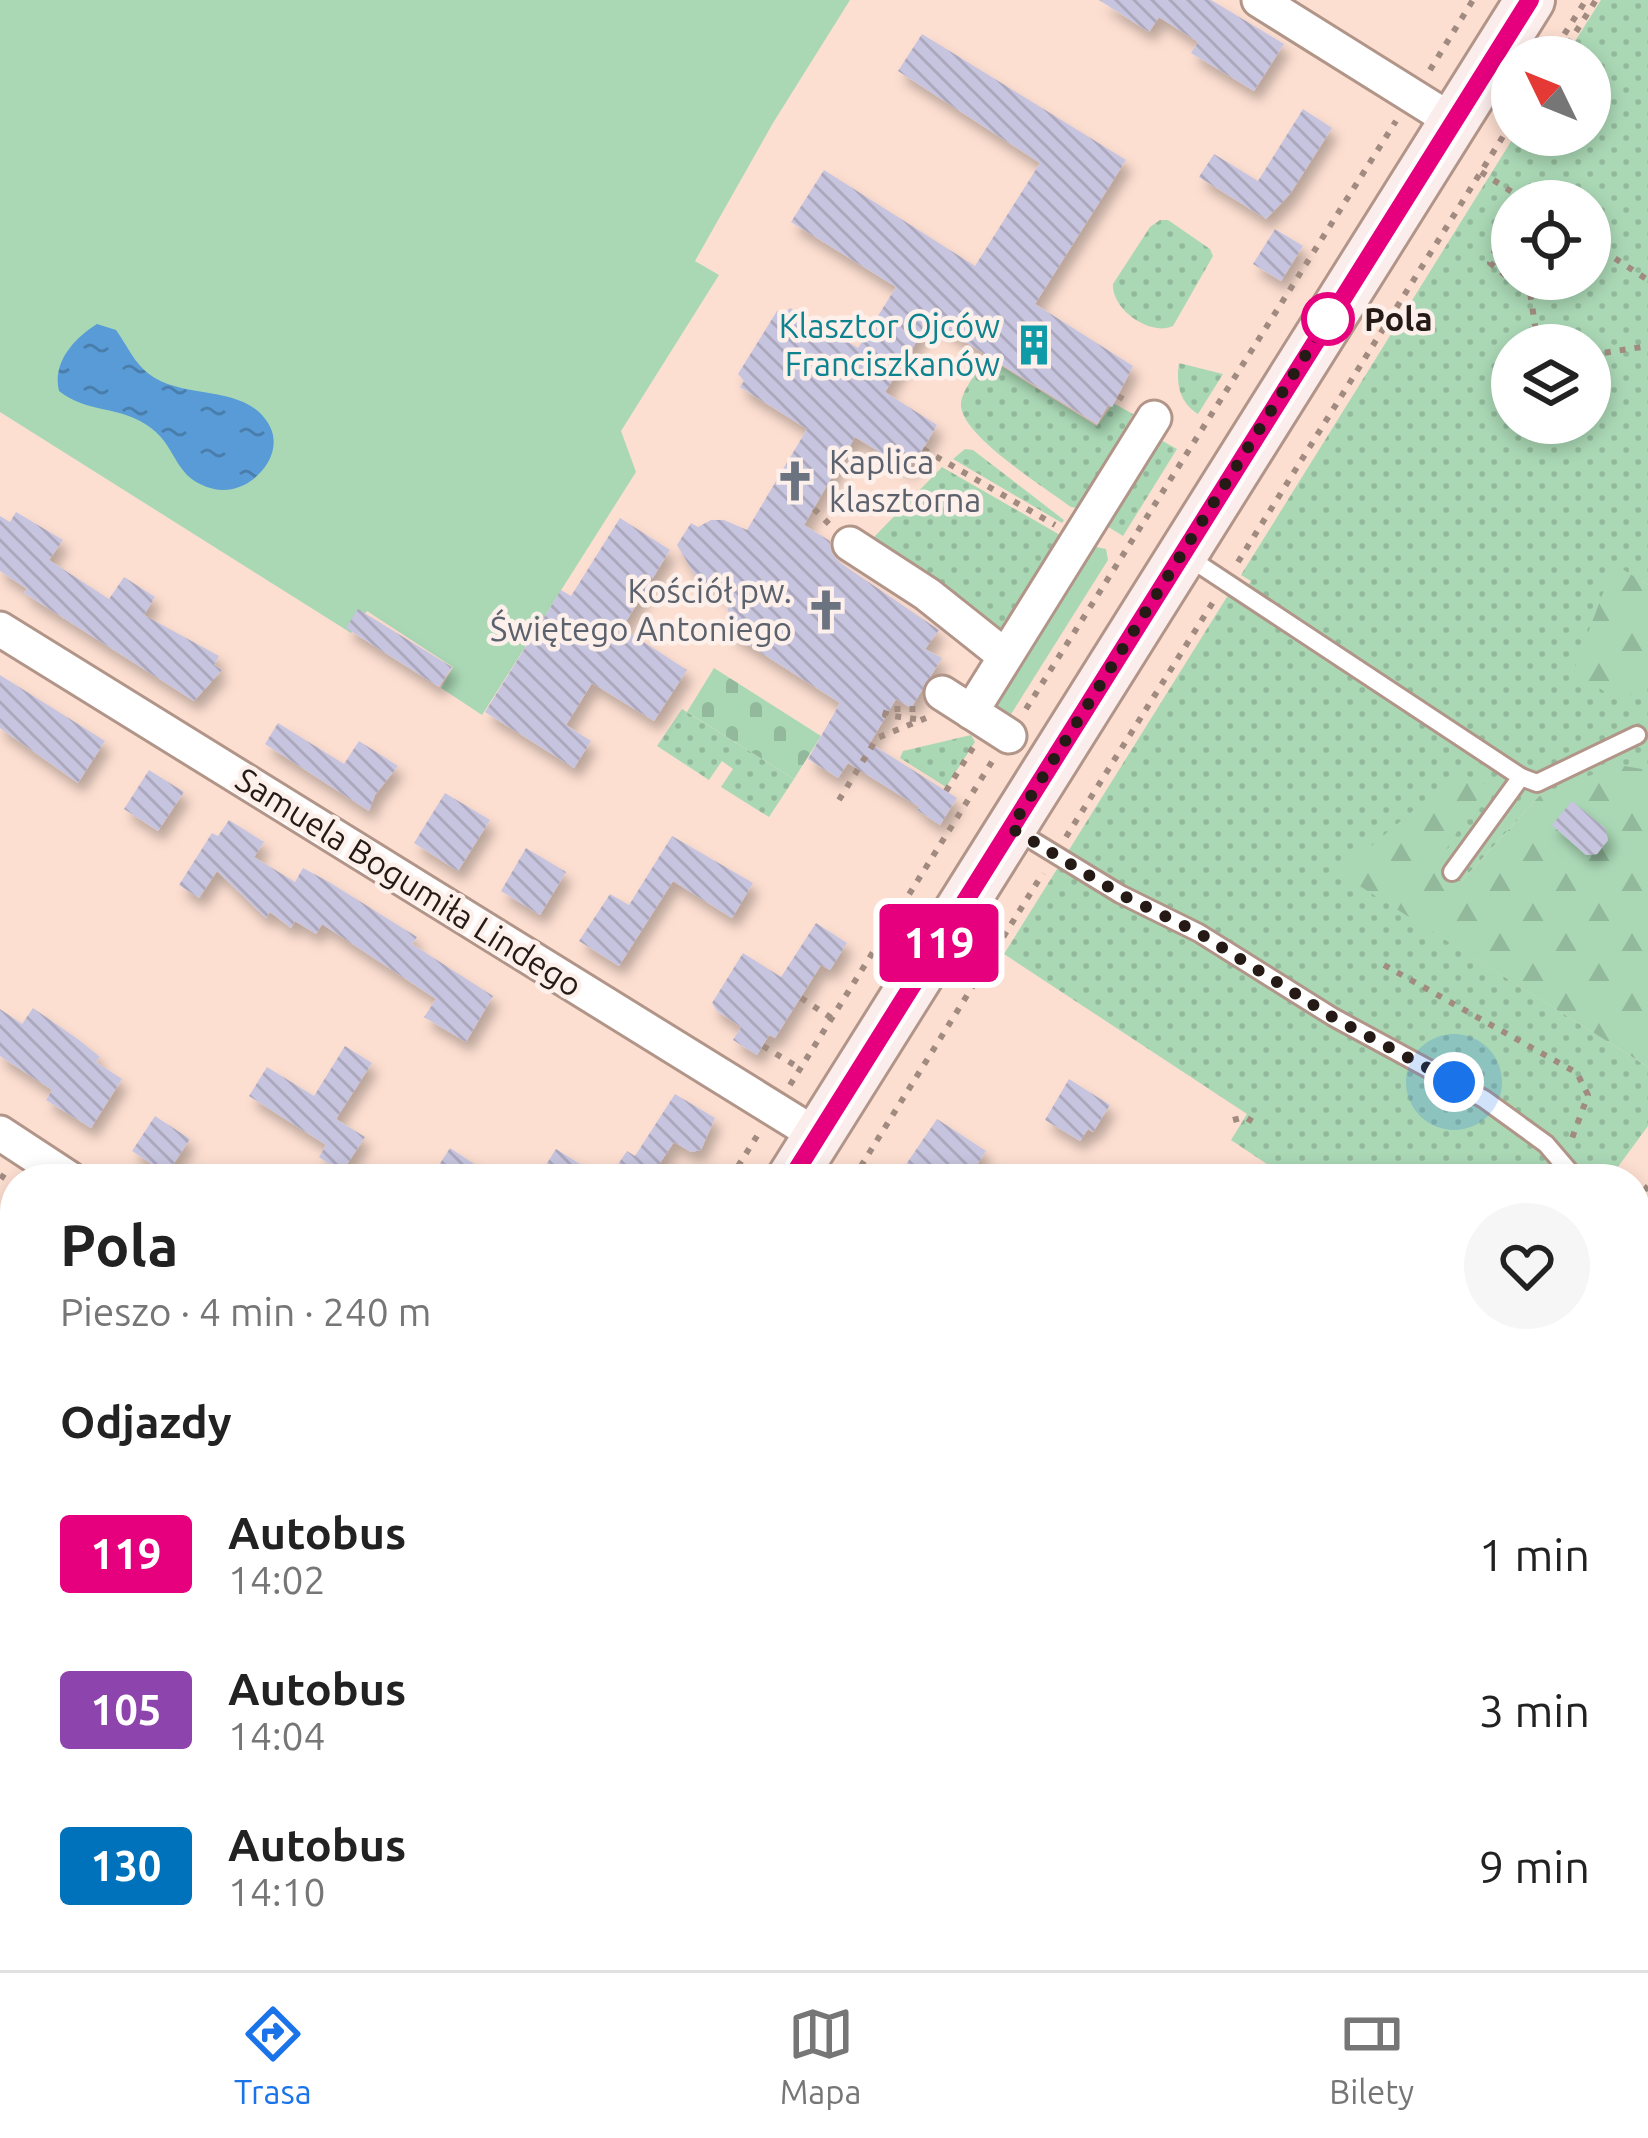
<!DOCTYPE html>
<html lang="pl">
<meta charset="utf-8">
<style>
:root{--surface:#fff;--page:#f6f6f6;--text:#222;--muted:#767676;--line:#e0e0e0;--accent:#1a73e8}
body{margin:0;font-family:Ubuntu,sans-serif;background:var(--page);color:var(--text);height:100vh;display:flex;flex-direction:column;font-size:45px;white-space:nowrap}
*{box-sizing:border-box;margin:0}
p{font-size:39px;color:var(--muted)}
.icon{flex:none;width:66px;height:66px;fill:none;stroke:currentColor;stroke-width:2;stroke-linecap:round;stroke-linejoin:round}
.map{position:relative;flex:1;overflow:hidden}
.details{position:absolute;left:0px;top:1164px;width:1650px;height:807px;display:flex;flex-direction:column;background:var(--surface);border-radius:48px 48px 0 0;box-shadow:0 6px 18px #0003}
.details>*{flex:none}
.badge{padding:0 24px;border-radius:9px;font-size:42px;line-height:78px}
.needle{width:78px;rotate:313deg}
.buttons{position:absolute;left:1491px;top:36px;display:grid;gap:24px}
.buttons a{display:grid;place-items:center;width:120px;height:120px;border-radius:50%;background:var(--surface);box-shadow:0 6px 18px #0003;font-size:60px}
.you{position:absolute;width:60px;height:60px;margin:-30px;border:9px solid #fff;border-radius:50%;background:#1a73e8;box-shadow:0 0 0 18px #1a73e833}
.map>.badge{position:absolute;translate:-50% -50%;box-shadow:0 0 0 6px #fff}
h2{padding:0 60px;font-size:45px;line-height:108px}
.round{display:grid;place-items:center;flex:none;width:126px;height:126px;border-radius:63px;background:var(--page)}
.summary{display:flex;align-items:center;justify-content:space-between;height:204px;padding:0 60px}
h1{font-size:57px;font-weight:600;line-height:90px}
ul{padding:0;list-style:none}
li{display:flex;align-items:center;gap:36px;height:156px;padding:0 60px}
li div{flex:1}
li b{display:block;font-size:45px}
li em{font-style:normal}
li .badge{min-width:132px;font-weight:700;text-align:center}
.tab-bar{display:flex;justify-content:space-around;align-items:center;height:168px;border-top:3px solid var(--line);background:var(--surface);font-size:33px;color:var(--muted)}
.tab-bar a{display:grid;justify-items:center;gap:6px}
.tab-bar .on{color:var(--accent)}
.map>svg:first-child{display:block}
.grass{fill:url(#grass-dots);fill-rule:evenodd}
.forest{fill:url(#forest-firs)}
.sand{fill:url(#sand-dots)}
.cemetery{fill:url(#cemetery-stones)}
.garden{fill:#aad8b5}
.water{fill:url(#water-ripples)}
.building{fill:url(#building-back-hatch);filter:url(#shadow)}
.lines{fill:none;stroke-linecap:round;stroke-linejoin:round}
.lane-casing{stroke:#b29589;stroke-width:22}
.street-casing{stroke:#b29589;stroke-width:39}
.secondary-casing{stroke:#b29589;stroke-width:54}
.path{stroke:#a18b81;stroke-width:6;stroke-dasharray:6 9;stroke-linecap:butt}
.lane{stroke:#fff;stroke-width:16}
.street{stroke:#fff;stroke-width:33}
.secondary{stroke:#fceded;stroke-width:48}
.line-casing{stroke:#fff;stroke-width:27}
.line{stroke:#e6007e;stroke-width:18}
.walk{stroke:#251a15;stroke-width:12;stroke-dasharray:0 21.6}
.stop-dot{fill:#fff;stroke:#e6007e;stroke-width:6}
.labels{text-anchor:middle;stroke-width:9;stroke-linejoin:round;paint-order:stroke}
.stop-label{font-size:33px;font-weight:bold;fill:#251a15;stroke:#fdf0eb;text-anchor:start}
.culture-label{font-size:33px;fill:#0d838f;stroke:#fdf0eb;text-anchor:end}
.worship-label{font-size:33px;fill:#5b616d;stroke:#fdf0eb;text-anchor:start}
.street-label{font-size:33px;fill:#251a15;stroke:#fdf0eb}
</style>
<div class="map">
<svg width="1648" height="1970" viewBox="0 0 1648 1970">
<defs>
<pattern id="grass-dots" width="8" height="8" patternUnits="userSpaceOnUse" patternTransform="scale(3)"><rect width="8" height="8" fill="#aad8b5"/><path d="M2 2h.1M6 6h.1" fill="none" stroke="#92b99b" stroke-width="1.8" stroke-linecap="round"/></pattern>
<pattern id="forest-firs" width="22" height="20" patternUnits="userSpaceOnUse" patternTransform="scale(3)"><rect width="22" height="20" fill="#aad8b5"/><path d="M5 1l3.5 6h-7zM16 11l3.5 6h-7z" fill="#92b99b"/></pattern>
<pattern id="sand-dots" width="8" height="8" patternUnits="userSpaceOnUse" patternTransform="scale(3)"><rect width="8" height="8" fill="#e6dcb7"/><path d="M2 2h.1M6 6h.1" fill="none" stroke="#c5bc9c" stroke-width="1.8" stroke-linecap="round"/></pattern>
<pattern id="cemetery-stones" width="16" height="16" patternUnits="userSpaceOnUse" patternTransform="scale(3)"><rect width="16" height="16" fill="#aad8b5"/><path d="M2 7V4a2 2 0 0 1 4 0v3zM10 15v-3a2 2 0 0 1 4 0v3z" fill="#92b99b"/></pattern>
<pattern id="water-ripples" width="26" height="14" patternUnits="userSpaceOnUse" patternTransform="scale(3)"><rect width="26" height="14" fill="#589bd6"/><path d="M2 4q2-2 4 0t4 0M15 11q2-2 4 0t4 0" fill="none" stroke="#497eac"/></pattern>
<pattern id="building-back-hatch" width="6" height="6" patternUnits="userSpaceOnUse" patternTransform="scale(3)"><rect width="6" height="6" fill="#c7c4df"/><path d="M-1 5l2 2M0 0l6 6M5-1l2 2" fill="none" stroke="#aba8be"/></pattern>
<filter id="shadow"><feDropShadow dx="6" dy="10" stdDeviation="6" flood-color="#0004"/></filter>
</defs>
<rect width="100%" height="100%" fill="#fddfd1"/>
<!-- grass -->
<g class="grass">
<path d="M1601,0h47v585l-34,-20 28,115 6,2v88l-107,24 -80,88 -26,-16 -95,7 308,194v59l-39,53h-320l-58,-39 16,-26 -243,-160 226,-362h14l7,-11 -10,-6 274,-440h75v-78h-25zM1512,201h78v78h-78zM1512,345h78v78h-78z"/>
<path d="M1160,220h8l42,29 3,7 -40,70c-23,11 -62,-17 -60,-42l37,-57z"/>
<path d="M987,357l110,69 16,-23 20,11 -5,9 9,7 -55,79 -11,-2c-25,-19 -108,-70 -110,-101 -1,-15 19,-37 26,-49z"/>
<path d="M1179,363l44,11 -25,40c-19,-12 -22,-30 -19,-51z"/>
<path d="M1152,435l25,14 -54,87 -26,-16z"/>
<path d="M965,449l8,1 91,70 -2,3 -109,-64z"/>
<path d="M942,467l125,72 -65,102 -128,-99 1,-6z"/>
<path d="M682,709l112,70 -25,38 -48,-30 12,-18 -11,-8 -13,19 -52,-34z"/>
<path d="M971,735l4,7 -29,45 -46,-29 3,-7z"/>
<path d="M1648,1304v666h-367l6,-14h348v-634z"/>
<path d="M157,1956h73l-8,14h-57z"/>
</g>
<!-- forest -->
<g class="forest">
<path d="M1614,564l34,21v97l-6,-1 -19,24 -49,-35z"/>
<path d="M1618,765l30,5v297l-309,-194 120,-101 27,13 -50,81 25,16 80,-88z"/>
<path d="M33,1956h109l6,14h-92z"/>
</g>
<!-- sand -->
<path class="sand" d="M1471,1956h83l53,14h-145z"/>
<!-- cemetery -->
<path class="cemetery" d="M714,668l107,68 -27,43 -107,-67z"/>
<!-- garden -->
<g class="garden">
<path d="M0,0h850l-77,123 -78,138 24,14 -98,156 15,41 -154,243 -41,-27 12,-21 -86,-56 -16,22 -351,-221z"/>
<path d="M1087,545l19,4 2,11 -100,159 -22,-14z"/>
</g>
<!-- water -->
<path class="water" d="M97,324l19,6c11,15 18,33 33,44 34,26 91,10 117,46 25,33 -16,77 -52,69 -41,-10 -35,-40 -63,-61 -30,-23 -63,-14 -92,-37 -7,-28 15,-53 38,-67z"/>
<!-- building -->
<g class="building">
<path d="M1099,0h112l73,44 -30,47 -63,-38 7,-11 -39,-25 -10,15z"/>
<path d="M922,34l204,126 -91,144 98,62 -21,41 -4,-2 -11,19 -167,-104 -45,72 52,33 -18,31 -3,-1 -7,15 -54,-33 -51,88 26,16 1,11 8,10 100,68 -14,19 17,9 -31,50 -15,-9 -26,44 87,55 -17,27 -23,-15 2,-3 -71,-44 -10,15 -30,-19 32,-56 -110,-70 -3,-38 -31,-18 -19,-32 14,-22 7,4 13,-7h13l23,10 60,-101 -67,-42 4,-6 -6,-7 39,-63 6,4 7,-7 68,40 38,-61 -105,-65 33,-52 151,96 65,-103 -142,-92z"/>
<path d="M1303,109l29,19 -42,66 -24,25 -67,-42 15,-23 44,27z"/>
<path d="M1275,229l28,17 -22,35 -28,-17z"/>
<path d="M16,512l47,28 -14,20 60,39 15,-22 31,20 -11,18 75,41 -5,9 8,5 -28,31 -170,-108 3,-4 -27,-18v-55l10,6z"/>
<path d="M620,518l50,32 -48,78 65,42 -33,51 -62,-38 -26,42 25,16 -17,27 -89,-56 76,-122 10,6z"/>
<path d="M358,609l94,58 -13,20 -93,-59z"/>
<path d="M0,675l105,66 -27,42 -78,-55z"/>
<path d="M278,723l66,41 15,-23 39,25 -23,29 -6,16 -104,-67z"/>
<path d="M149,770l35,22 -26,39 -34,-22z"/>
<path d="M445,793l45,27 -32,51 -44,-28z"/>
<path d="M1572,801l33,27 3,12 -11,14 -11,1 -34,-30z"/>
<path d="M229,820l35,22 -10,15 41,25 8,-14 26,14 88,55 -5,7 81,52 -27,46 -42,-25 12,-18 -114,-75 -6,10 -21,-13 -4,7 -21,-16 -4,6 -49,-47 -18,27 -20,-13 33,-52 6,3z"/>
<path d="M672,836l81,47 -21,35 -59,-37 -54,85 -40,-25 31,-47 19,11z"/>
<path d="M526,848l40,24 -26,43 -39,-24z"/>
<path d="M816,923l31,20 -17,27 -9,-5 -46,73 -6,-3 -12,20 -24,-15 8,-13 -24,-16 -5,-8 31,-50 38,24z"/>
<path d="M33,1008l46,32 21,17 -4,5 26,17 -31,49 -45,-28 6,-10 -52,-34v-47l22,15z"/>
<path d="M345,1046l27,17 -36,56 29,18 -23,35 -23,-15 7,-12 -77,-49 18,-29 47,29z"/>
<path d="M1069,1079l41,26 -17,27 -5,-3 -8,12 -35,-21z"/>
<path d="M675,1094l40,24 -14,32 -10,2 -17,-10 -18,27 17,10h-65l19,-28 8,5z"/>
<path d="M155,1116l35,23 -23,35 -35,-23z"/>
<path d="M937,1119l49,32 -18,28h-72z"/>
<path d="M450,1148l47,31h-67z"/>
<path d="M556,1149l48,30h-67z"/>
</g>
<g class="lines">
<!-- lane casing -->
<g class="lane-casing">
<g id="lane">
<path d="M1188,557l333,220 -69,95"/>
<path d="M1521,777l16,6 100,-48"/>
<path d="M1012,828l108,66 79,39 134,84 151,82 62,45 30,35"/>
<path d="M482,1970l13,-14"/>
</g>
</g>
<!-- street casing -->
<g class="street-casing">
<g id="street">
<path d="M1259,0l195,122"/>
<path d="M850,544l77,50 78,62"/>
<path d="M0,629l818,507"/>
<path d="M942,693l67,43"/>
<path d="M971,712l183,-294"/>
<path d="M0,1133l70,46"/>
<path d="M0,1849l15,4"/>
<path d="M930,1956l17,14"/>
<path d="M1155,1970l7,-14"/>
</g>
</g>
<!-- secondary casing -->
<g class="secondary-casing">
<g id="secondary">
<path d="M791,1179l739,-1179"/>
<path d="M302,1970l8,-14"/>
</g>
</g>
<!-- path -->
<g class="path">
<path d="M1545,57l17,-19 24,-38"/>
<path d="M1560,57l36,-57"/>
<path d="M1430,70l43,-70"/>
<path d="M1481,172l45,29"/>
<path d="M1512,231l-19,9 3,8 -6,15 32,26 7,1"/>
<path d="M1590,242l58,38"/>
<path d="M1528,279l10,66"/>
<path d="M1590,355l58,-9"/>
<path d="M1118,396l12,7"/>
<path d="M923,449l132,76"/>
<path d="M814,509l17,17"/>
<path d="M1238,562l274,-440"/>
<path d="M1026,709l370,-588"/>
<path d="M916,719l-31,-4 2,-6h33"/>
<path d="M946,791l28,-45"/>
<path d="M839,800l38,-62 49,-20"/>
<path d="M1066,837l149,-238"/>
<path d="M1384,965l193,108 11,22 -17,46"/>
<path d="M801,998l32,21"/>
<path d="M763,1046l38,23"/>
<path d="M790,1085l203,-325"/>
<path d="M1233,1120l12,-3 10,6"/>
<path d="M0,1175l15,10"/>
<path d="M730,1179l27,-43"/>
<path d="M853,1179l190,-306"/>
<path d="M1635,1202l13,-16"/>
<path d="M1635,1308l13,-18"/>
<path d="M0,1366l15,10"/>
<path d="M1635,1455l13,-18"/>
<path d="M0,1536l15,-1"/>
<path d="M0,1742l15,6"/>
<path d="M0,1944l15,8"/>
<path d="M22,1956l25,14"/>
<path d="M150,1956l7,14"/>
<path d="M1240,1956l27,10"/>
<path d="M1387,1956l20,14"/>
<path d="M0,1966l7,4"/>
<path d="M236,1970l8,-14"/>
<path d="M351,1970l8,-14"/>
<path d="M525,1970l8,-14"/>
<path d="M644,1970l12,-14"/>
<path d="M1266,1970l6,-14"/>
<path d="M1372,1970l7,-14"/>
</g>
<!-- lane -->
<use href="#lane" class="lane"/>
<!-- street -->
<use href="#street" class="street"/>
<!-- secondary -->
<use href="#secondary" class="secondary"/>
</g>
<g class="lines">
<!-- line casing -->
<g class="line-casing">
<path id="line" d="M791,1179l739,-1179"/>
</g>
<!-- line -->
<use href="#line" class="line"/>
<!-- walk -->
<path class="walk" d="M1328,319l-317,509 109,66 79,39 135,85 120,64"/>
</g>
<!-- icons -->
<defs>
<g id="building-bare" transform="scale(3.24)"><path d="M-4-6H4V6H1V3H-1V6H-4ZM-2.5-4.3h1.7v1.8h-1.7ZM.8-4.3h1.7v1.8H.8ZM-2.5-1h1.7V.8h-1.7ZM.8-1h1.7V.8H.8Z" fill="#0f9aa8" stroke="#fdf0eb" stroke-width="2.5" paint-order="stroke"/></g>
<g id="church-bare" transform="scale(3.24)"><path d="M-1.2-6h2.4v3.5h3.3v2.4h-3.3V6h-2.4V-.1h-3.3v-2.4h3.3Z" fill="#6b7280" stroke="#fdf0eb" stroke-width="2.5" paint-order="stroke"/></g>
</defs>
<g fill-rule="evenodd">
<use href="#building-bare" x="1034" y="345"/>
<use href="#church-bare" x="795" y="481"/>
<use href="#church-bare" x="826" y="610"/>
</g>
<!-- markers -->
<circle class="stop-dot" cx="1328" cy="319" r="24"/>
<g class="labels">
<!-- stop labels -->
<g class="stop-label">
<text x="1364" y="331">Pola</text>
</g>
<!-- culture labels -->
<g class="culture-label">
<text x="1000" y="338">Klasztor Ojców<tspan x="1000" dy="38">Franciszkanów</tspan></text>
</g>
<!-- worship labels -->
<g class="worship-label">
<text x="829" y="474">Kaplica<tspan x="829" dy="38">klasztorna</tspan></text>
<text x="792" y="603" text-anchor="end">Kościół pw.<tspan x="792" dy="38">Świętego Antoniego</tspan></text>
</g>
<!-- street labels -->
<g class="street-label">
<text transform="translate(409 882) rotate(32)" y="12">Samuela Bogumiła Lindego</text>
</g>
</g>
</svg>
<div class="buttons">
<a><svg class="needle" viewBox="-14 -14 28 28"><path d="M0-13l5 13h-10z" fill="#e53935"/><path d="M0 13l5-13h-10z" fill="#767676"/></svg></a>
<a><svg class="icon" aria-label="locate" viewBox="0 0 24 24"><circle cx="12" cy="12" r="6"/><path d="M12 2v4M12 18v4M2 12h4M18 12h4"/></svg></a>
<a><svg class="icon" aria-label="layers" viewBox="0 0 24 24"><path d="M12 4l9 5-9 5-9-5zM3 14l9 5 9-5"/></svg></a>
</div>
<div class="you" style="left:1454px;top:1082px"></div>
<b class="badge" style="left:939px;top:943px;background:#e6007e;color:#fff">119</b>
<section class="details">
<div class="summary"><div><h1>Pola</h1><p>Pieszo · 4 min · 240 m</p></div><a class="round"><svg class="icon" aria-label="heart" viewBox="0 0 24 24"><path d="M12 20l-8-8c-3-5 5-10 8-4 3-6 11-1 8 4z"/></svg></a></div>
<h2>Odjazdy</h2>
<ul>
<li><span class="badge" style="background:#e6007e;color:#fff">119</span><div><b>Autobus</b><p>14:02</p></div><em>1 min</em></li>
<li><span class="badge" style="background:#8e44ad;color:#fff">105</span><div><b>Autobus</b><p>14:04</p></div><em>3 min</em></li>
<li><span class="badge" style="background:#0072bc;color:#fff">130</span><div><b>Autobus</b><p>14:10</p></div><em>9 min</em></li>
</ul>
</section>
</div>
<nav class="tab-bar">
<a class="on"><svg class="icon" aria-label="directions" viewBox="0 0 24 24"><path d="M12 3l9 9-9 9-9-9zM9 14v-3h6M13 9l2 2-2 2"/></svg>Trasa</a>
<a><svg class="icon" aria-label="map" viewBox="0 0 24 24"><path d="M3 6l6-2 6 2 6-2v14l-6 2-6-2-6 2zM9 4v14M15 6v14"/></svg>Mapa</a>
<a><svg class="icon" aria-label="tickets" viewBox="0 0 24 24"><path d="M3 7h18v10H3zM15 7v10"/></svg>Bilety</a>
</nav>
